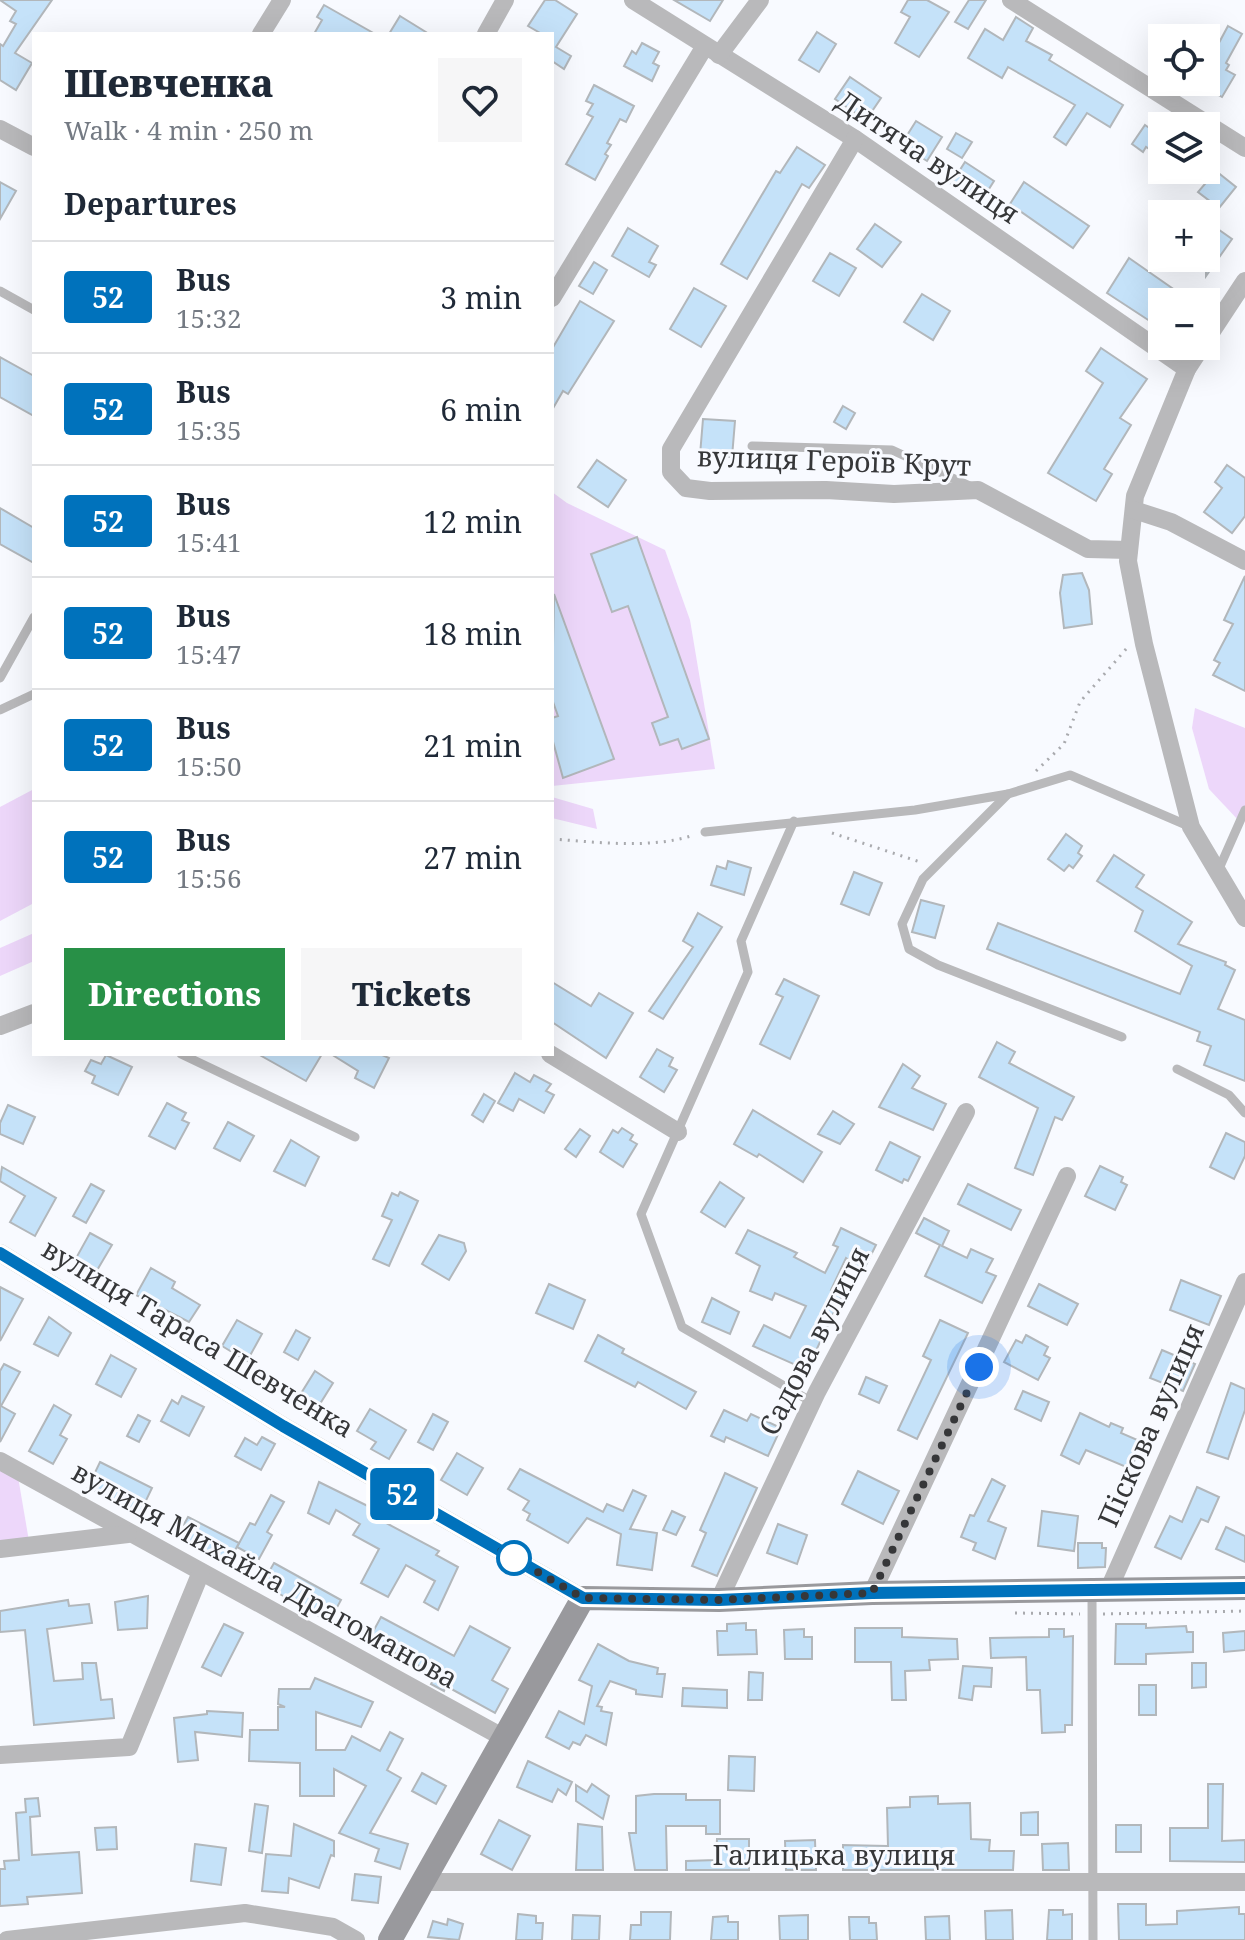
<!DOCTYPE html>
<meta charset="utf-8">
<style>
:root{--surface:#fff;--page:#f6f6f7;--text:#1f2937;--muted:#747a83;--line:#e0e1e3;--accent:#289047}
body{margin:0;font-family:"Noto Serif",serif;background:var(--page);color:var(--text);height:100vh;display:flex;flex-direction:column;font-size:30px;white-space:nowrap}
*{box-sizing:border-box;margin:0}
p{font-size:26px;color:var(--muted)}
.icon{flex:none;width:44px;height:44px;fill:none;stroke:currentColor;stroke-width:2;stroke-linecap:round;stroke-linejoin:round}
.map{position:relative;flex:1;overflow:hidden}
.details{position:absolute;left:32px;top:32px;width:522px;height:1024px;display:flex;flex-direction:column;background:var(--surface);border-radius:0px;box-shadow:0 8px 32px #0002}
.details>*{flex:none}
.badge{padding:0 16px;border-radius:6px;font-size:28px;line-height:52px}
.buttons{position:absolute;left:1148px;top:24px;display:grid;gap:16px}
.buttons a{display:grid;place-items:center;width:72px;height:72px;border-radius:0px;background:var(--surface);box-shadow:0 8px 32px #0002;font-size:40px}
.you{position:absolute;width:40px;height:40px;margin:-20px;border:6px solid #fff;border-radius:50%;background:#1a73e8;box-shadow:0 0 0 12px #1a73e833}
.map>.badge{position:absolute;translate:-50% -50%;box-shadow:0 0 0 4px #fff}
h2{padding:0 32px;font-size:30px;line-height:72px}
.round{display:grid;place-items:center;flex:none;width:84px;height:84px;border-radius:0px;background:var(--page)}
.head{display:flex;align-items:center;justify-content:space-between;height:136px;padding:0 32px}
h1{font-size:38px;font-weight:800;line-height:60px}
.action{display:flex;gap:16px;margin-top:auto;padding:16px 32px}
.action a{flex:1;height:92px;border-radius:0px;background:var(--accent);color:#fff;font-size:32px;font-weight:800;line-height:92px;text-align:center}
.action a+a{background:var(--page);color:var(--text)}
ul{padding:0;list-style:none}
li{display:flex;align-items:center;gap:24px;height:112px;padding:0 32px;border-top:2px solid var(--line)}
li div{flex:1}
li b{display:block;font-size:30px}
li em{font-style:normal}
li .badge{min-width:88px;font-weight:700;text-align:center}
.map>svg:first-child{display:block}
.green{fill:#edd7fa}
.building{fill:#c5e2f9;stroke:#b2b7bb;stroke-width:2}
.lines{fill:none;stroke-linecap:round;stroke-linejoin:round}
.path{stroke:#a9aaae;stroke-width:3;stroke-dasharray:2 6;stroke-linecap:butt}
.lane{stroke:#b9b9bb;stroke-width:9}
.street{stroke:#b9b9bb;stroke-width:18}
.secondary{stroke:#99999d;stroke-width:24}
.line-casing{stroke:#fff;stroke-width:18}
.line{stroke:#0072bc;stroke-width:12}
.walk{stroke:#363739;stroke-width:8;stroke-dasharray:0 14.4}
.stop-dot{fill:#fff;stroke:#0072bc;stroke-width:4}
.labels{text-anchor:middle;stroke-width:6;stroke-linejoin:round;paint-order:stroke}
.street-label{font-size:28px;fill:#363739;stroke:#f8faff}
</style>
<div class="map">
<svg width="1245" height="1940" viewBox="0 0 1245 1940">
<rect width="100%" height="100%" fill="#f8faff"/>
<!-- green -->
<g class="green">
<path d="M552,492l15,11 98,47 25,70 25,149 -163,17z"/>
<path d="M1195,708l50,20v82l-5,12 -31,-33 -17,-61z"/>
<path d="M34,789v114l-34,18v-114z"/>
<path d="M552,797l41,12 4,20 -45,-11z"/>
<path d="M34,933v28l-34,15v-28z"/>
<path d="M0,1461l17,10 13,76 -30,2z"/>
</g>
<!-- building -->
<g class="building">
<path d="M0,0h52l-37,53 17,10 -16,27 -16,-10v-36l3,2 13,-22 -6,-3 6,-10z"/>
<path d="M545,0h10l22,14 -21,33 15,9 -7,13 -12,-8v-27h-10l-14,-8z"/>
<path d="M674,0h49l-13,21z"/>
<path d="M908,0h19l22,12 -30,45 -24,-14 15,-26 -9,-5z"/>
<path d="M969,0h17l-18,29 -13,-7z"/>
<path d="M324,5l51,29h-61l8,-14 -5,-3z"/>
<path d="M400,16l29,18h-40z"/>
<path d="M1016,17l17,11 -7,13 26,14 -3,5 74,45 -13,22 -23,-14 -21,32 -12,-8 21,-32 -67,-38 -6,11 -34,-20 17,-29 18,11z"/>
<path d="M1228,26l14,8 -16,29 3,2 -3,5 9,5 -13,22 -16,-9v-21z"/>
<path d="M817,32l19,12 -17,28 -20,-12z"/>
<path d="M642,43l17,9 -6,11 6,3 -7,15 -28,-15 8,-15 4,3z"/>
<path d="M850,77l31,21 -15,22 -31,-21z"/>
<path d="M594,85l40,21 -8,16 -6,-3 -13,24 4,2 -6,9 3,2 -13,24 -29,-16 27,-47 -6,-3 6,-10 -7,-3z"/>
<path d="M916,121l26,16 -15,24 -26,-16z"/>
<path d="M1145,125l17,12v20l-16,-10 -3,5 -11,-8z"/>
<path d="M956,133l16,9 -10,16 -15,-9z"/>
<path d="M797,147l28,18 -16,23 -7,-4 -55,95 -26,-15 55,-93 4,2z"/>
<path d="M965,162l29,19 -14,22 -29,-19z"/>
<path d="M1216,171l20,16 -17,21 -21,-16z"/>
<path d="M0,182l16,9 -16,28z"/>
<path d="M1024,182l65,44 -16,22 -63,-44z"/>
<path d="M875,224l26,18 -19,25 -25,-18z"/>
<path d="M1215,227l17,12 -26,37v-37z"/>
<path d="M628,228l30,18 -9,16 7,3 -7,12 -37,-21z"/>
<path d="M830,253l26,15 -17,28 -26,-15z"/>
<path d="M1129,258l63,44h-30v27l-55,-36z"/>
<path d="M594,262l13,8 -14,24 -14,-8z"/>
<path d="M694,288l32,18 -25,41 -31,-18z"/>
<path d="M922,294l28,17 -17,29 -29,-18z"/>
<path d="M580,301l34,20 -46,73 -5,-3 -11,19v-61z"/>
<path d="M1101,348l46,31 -27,39 11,7 -27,44 8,5 -16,27 -48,-28 55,-90 -17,-12z"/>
<path d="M0,357l34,19v40l-34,-19z"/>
<path d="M843,406l12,7 -9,16 -12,-7z"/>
<path d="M703,419l32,2 -3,36 -32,-2z"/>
<path d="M597,460l29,20 -18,27 -30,-20z"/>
<path d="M1227,465l18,13v38l-13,17 -28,-21 18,-24 -7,-6z"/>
<path d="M0,508l34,20v35l-34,-19z"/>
<path d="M637,537l72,202 -27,10 -4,-10 -18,6 -8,-22 16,-6 -40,-111 -16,6 -21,-58z"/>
<path d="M1082,573l7,17 3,34 -28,4 -4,-35 3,-18z"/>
<path d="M1245,576v115l-32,-16 7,-12 -6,-3 19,-36 -9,-4z"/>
<path d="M554,594l60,165 -51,19 -11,-40v-20l6,-2 -6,-17z"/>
<path d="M1066,834l16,12 -4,7 4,3 -9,12 -4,-3 -5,6 -16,-12z"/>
<path d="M1114,855l30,20 -8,12 56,35 -14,22 48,18 -1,3 10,5 -17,39 27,11v61l-41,-16 7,-19 -14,-5 3,-9 -213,-83 11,-26 182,71 12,-28 -57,-35 8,-20 -46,-30z"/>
<path d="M728,861l23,7 -7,27 -33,-10 6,-19 9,3z"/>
<path d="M854,872l28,11 -13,32 -28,-11z"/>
<path d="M921,900l23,6 -9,32 -23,-6z"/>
<path d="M698,913l24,14 -59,92 -14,-8 44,-64 -10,-6z"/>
<path d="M784,979l35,17 -29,63 -30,-15 23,-47 -7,-3z"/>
<path d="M552,982l39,24 8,-13 34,20 -27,45 -54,-36z"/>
<path d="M997,1042l18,10 -6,11 65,34 -12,23 -7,-3 -22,58 -18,-7 23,-60 -59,-31z"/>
<path d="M657,1049l16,9 -4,8 8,4 -13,22 -24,-15z"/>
<path d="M258,1054h64l-16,27z"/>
<path d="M331,1054h49l9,4 -15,30 -19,-10 3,-7z"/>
<path d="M106,1055l26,12 -14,28 -26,-12 3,-7 -10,-5 6,-11 10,4z"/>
<path d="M903,1064l17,12 -8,12 34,16 -13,26 -54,-23z"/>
<path d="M515,1073l15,9 4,-7 17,9 -5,7 8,4 -10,18 -25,-14 -6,12 -15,-8z"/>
<path d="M484,1094l11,7 -12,21 -11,-7z"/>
<path d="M167,1103l19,10 -4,7 7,3 -14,26 -26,-13z"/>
<path d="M8,1105l27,12 -12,27 -23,-10v-11z"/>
<path d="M753,1110l69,42 -19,30 -44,-28 -2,3 -23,-13z"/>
<path d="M833,1111l21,13 -14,20 -22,-10z"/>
<path d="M228,1122l26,14 -14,25 -26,-13z"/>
<path d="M622,1128l11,7 -3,5 7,4 -14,23 -23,-15 13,-22 5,3z"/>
<path d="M580,1129l10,7 -14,21 -11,-8z"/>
<path d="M1226,1133l19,9v14l-11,23 -24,-12z"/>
<path d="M291,1140l28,17 -14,29 -31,-15z"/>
<path d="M890,1142l30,15 -12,24 -4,-2 -2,4 -26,-13z"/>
<path d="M1100,1166l23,11 -2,5 6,3 -12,25 -30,-14z"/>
<path d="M2,1167l54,31 -21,38 -25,-14 15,-26 -25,-15z"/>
<path d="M720,1182l24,16 -19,29 -24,-15z"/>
<path d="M91,1184l13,7 -18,32 -13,-7z"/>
<path d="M968,1184l53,26 -10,20 -53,-26z"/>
<path d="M400,1192l18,9 -29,65 -16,-7 19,-39 -10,-4 10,-23 6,3z"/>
<path d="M924,1218l25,13 -7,15 25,12 4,-9 22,10 -7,13 10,4 -14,27 -57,-27 15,-31 -24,-12z"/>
<path d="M841,1228l35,17 -13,26 -17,-13 -15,32 11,5 -35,75 -54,-24 11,-21 26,13 16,-32 -31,-13 -3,7 -22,-9 10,-25 -24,-13 12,-23 49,23 -3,4 31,16 13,-26 -5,-2z"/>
<path d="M90,1233l22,12 -16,27 -21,-12z"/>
<path d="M439,1235l25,8 2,8 -17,29 -27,-16z"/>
<path d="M151,1268l24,14 -3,6 28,17 -11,17 -53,-27z"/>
<path d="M1181,1280l40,16 -12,29 -39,-15z"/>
<path d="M549,1284l36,16 -12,29 -37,-16z"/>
<path d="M1039,1284l39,20 -11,21 -39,-19z"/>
<path d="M0,1287l23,12 -23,42z"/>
<path d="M712,1298l27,14 -9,22 -28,-12z"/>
<path d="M49,1317l22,16 -13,23 -24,-12z"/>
<path d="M237,1320l25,14 -15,27 -25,-15z"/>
<path d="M940,1320l28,13 -51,106 -19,-9 33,-70 -8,-4z"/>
<path d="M296,1330l14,8 -12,22 -14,-8z"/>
<path d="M598,1335l26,14 -2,4 74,39 -10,17 -48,-27 -3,5 -50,-26z"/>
<path d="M1026,1335l22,12 -4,8 6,3 -12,22 -34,-18 12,-22 6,3z"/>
<path d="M1162,1350l33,14 -12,27 -33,-13z"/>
<path d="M111,1355l25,14 -15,28 -25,-13z"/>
<path d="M4,1364l16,8 -19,34 14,8 -15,28v-71z"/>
<path d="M315,1371l18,12 -15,24 -18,-12z"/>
<path d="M866,1377l21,9 -8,17 -20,-9z"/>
<path d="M1231,1383l14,6v21l-17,49 -21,-7z"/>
<path d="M1023,1391l26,11 -8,19 -26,-12z"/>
<path d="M182,1396l22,11 -15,29 -28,-15 11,-21 6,4z"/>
<path d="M54,1405l17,10 -11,20 7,4 -14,25 -24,-13z"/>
<path d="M370,1409l36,21 -17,29 -18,-10 5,-7 -19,-11z"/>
<path d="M724,1410l23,11 4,-7 30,14 -13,28 -42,-19 -2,5 -13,-6z"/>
<path d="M1080,1413l29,14 2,-4 12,5 -2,5 21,9 -11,27 -45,-19 -7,14 -18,-9z"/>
<path d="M433,1414l15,8 -15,28 -15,-8z"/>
<path d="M138,1415l12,6 -11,21 -12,-6z"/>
<path d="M262,1437l13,7 -14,26 -26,-14 10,-18 12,7z"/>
<path d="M457,1453l26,15 -16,27 -26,-15z"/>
<path d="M100,1462l52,26 -12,25 -52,-26z"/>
<path d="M520,1469l83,43 4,-8 16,7 10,-21 13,6 -16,33 27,4 -5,37 -35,-5 4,-31 -34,-16 -19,25 -41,-23 3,-6 -7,-4 6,-9 -21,-12z"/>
<path d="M858,1471l41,20 -16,33 -41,-20z"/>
<path d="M725,1473l32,15 -40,88 -25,-10 14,-33 -6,-3z"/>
<path d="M992,1479l13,7 -17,35 18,7 -11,31 -22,-9 3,-7 -15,-6 9,-22 4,1z"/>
<path d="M319,1482l71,35 -4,6 53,28 -3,4 22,12 -20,43 -14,-8 11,-21 -29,-16 -18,32 -27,-14 18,-34 -26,-14 7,-11 -24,-14 -7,14 -21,-11z"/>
<path d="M1197,1487l22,10 -11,25 -7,-3 -20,40 -26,-12 15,-31 12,6z"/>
<path d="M271,1495l13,7 -17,30 5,3 -13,24 -22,-12 13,-24 5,2z"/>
<path d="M672,1511l13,6 -9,18 -13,-5z"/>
<path d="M1042,1511l36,5 -4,35 -36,-5z"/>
<path d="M188,1517l51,26 -11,20 -51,-26z"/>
<path d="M778,1524l29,11 -10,29 -30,-11z"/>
<path d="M1226,1527l19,9v26l-29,-13z"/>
<path d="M1078,1543h24v5h4l-1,19 -27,1z"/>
<path d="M274,1563l67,37 -12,22 -67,-38z"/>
<path d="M148,1596l-1,32 -29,2 -3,-28z"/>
<path d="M68,1600l1,6 20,-2 3,19 -45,6 7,52 29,-2 -1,-16h14l5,37 11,-1 2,19 -80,7 -9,-95 -25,2v-21z"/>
<path d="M381,1617l73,39 16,-30 40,22 -18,32 16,9 -13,24 -49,-27 -2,5 -13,-7 5,-9 -67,-36z"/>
<path d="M746,1623v7h10l1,24 -39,1 -1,-24h10v-7z"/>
<path d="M224,1624l19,9 -22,43 -19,-9z"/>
<path d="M1116,1624h30v4l40,-2 1,6h6v20l-47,2v10h-31z"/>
<path d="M855,1628h47v9l55,2 1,20 -29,1 1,10 -25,1 1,29h-14l-1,-38h-36z"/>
<path d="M804,1629v8h8v22h-27l-1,-29z"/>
<path d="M1049,1629h15v8l9,-1 -1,89h-7v7l-23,1 -2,-43h-13l-1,-33 -35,1 -1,-20 59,-1z"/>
<path d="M1245,1631v19l-21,2 -1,-19z"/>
<path d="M598,1644l31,17 29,7 -1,6h8l-3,23 -26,-3v-4l-26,-9 -13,25 5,1 -1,4 11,2 -6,32 -20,-10 -6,10 -7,-3 -4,7 -23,-12 13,-26 25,13 8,-38 -13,-6z"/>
<path d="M1192,1663h14v24l-14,1z"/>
<path d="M963,1666l29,2 -1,19 -17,-1 -2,14 -13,-2z"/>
<path d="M749,1672l14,1 -1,27h-14z"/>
<path d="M315,1678l58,24 -12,25 -45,-15v38h29l7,-14 28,15 10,-19 13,7 -16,31 14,8 -31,55 38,11 -8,25 -25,-8 4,-12 -40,-16 27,-47 -32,-17v27h-34v-33l-51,-2 1,-31h28v-23h7l-7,-3 1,-15h31z"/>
<rect x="1139" y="1685" width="17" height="30"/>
<path d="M683,1688l44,2v18l-45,-2z"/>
<path d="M207,1711l36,2 -1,24 -47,-5 3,28 -20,2 -4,-44 33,-4z"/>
<path d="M729,1756l26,1 -1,34 -26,-1z"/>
<path d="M528,1761l44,21 -6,13 -8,-6 -6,13 -35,-15z"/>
<path d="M422,1773l24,13 -10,18 -24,-13z"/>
<path d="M592,1784l17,12 -6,23 -27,-18v-16l11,7z"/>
<path d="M1208,1784h15l-1,57 23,-1v22l-75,-1v-33h38z"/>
<path d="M654,1794h32v6h34v34h-14v-8h-40l1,44h-32l-6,-37h7v-37z"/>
<path d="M938,1796v8l32,-1 1,36 19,1 -1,11h25l-1,19h-170v-25l45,1 -1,-38 23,-1v-10z"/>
<path d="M38,1798l2,18 -10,1 2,38 47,-3 3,41 -55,4 1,7 -28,2v-37h5l-1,-8 15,-1 -3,-47 10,-1 -1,-13z"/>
<path d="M255,1804l13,2 -6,47 -13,-2z"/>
<path d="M1038,1812v23h-17v-22z"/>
<path d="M499,1820l31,16 -18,34 -31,-16z"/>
<path d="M294,1824l40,17v15l-3,-1 -12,33 -30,-10 -1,15 -26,-2 4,-37 25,2z"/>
<path d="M578,1824l24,3 1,43h-27z"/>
<rect x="1116" y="1825" width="25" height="27"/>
<path d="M116,1827l1,22 -20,1 -2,-22z"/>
<path d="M717,1839h32v31h-63v-9l30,-1z"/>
<path d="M815,1840l1,30h-30l-1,-29z"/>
<path d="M1068,1843l1,27h-26l-1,-26z"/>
<path d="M195,1844l31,4 -5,37 -30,-4z"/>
<path d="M355,1874l26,3 -3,26 -26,-3z"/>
<path d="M1118,1904h28v21l31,-1v-13l62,-4v7h6v26h-126z"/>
<path d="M1012,1910l1,30h-27l-1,-29z"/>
<path d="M1049,1910h14v5l9,-1v26h-25z"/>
<path d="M641,1912h30l-1,28h-40l1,-15h10z"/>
<path d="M518,1914l18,2v7h7l-1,17h-26z"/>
<path d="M573,1915l27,1 -1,24h-27z"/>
<path d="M808,1915v25h-28l-1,-24z"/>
<path d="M728,1916v6h10v18h-27l2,-23z"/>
<path d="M949,1916l1,24h-24l-1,-23z"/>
<path d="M849,1917h20v6h7l1,17h-27z"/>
<path d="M448,1919l15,5 -4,16 -31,-3 5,-16 14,4z"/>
</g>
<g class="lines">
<!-- path -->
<g class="path">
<path d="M1036,771l28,-27 16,-42 47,-54"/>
<path d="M832,833l88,29"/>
<path d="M552,839c45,3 96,10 139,-3"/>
<path d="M1015,1613l65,1"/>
<path d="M1103,1614l142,-3"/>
</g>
<!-- lane -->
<g class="lane">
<path d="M0,291l34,19"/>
<path d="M752,446l140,4 80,37"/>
<path d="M0,678l34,-61"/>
<path d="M0,710l34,-16"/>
<path d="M1008,794l-85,85 -21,45 7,25 29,16 184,72"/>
<path d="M794,821l-53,120 7,31 -107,242 41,113 130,75"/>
<path d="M705,832l210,-22 93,-16 62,-19 121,52"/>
<path d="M1218,871l27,-61"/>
<path d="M181,1054l174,83"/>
<path d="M1177,1069l52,26 16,18"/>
<path d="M1092,1592l1,348"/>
</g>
<!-- street -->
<g class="street">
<path d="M633,0l222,139 332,230"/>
<path d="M1011,0l234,148"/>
<path d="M261,34l21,-34"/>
<path d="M486,34l19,-34"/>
<path d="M719,55l41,-55"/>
<path d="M0,129l34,18"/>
<path d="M855,139l-184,310v23l15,16 24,3 116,-1 68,4 84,-4 110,59 41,1"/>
<path d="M552,298l153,-252"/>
<path d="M1206,340l39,-59"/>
<path d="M1202,346l-15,23 -52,127 -7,65 16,83 47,183 54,91"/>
<path d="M1134,510l37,12 74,39"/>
<path d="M0,1026l34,-13"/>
<path d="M550,1054l128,78"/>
<path d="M0,1253l283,173 300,172"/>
<path d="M0,1461l504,277"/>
<path d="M0,1549l128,-15"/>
<path d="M1108,1591l137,-309"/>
<path d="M872,1593l195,-417"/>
<path d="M719,1600l98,-208 149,-280"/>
<path d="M0,1755l129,-8 72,-175"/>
<path d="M424,1882h821"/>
<path d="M7,1940l238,-27 88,14 23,13"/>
</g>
<!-- secondary -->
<path class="secondary" d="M390,1940l193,-342 136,2 153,-7 373,-5"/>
</g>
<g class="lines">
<!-- line casing -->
<g class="line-casing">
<path id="line" d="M0,1253l283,173 300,172 136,2 153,-7 373,-5"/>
</g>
<!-- line -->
<use href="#line" class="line"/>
<!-- walk -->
<path class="walk" d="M514,1558l-13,-7 82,47 136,2 153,-7 107,-226"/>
</g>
<!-- markers -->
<circle class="stop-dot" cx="514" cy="1558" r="16"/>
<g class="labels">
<!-- street labels -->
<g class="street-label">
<text transform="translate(928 157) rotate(34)" y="10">Дитяча вулиця</text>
<text transform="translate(834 461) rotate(2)" y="10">вулиця Героїв Крут</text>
<text transform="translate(198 1338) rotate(31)" y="10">вулиця Тараса Шевченка</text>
<text transform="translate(814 1341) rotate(-63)" y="10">Садова вулиця</text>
<text transform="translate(1151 1425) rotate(-66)" y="10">Піскова вулиця</text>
<text transform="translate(265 1575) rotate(29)" y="10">вулиця Михайла Драгоманова</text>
<text x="834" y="1865">Галицька вулиця</text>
</g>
</g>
</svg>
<div class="buttons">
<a><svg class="icon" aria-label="locate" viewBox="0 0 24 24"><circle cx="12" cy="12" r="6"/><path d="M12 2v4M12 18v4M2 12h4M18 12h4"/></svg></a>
<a><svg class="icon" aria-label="layers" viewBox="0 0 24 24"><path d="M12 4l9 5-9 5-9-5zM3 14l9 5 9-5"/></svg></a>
<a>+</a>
<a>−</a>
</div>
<div class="you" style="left:979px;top:1367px"></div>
<b class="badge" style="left:402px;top:1494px;background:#0072bc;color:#fff">52</b>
<section class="details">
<div class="head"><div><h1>Шевченка</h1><p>Walk · 4 min · 250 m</p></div><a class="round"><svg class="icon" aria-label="heart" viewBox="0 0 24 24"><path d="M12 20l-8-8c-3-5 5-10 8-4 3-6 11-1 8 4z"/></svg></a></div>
<h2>Departures</h2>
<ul>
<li><span class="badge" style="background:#0072bc;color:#fff">52</span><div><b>Bus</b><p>15:32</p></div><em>3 min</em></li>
<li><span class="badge" style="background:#0072bc;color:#fff">52</span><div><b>Bus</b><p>15:35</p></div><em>6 min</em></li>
<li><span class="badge" style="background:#0072bc;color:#fff">52</span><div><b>Bus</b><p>15:41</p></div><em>12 min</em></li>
<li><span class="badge" style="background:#0072bc;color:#fff">52</span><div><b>Bus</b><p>15:47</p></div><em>18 min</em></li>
<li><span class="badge" style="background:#0072bc;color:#fff">52</span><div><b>Bus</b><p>15:50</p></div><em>21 min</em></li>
<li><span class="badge" style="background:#0072bc;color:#fff">52</span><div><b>Bus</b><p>15:56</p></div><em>27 min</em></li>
</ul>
<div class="action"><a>Directions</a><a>Tickets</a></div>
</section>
</div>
